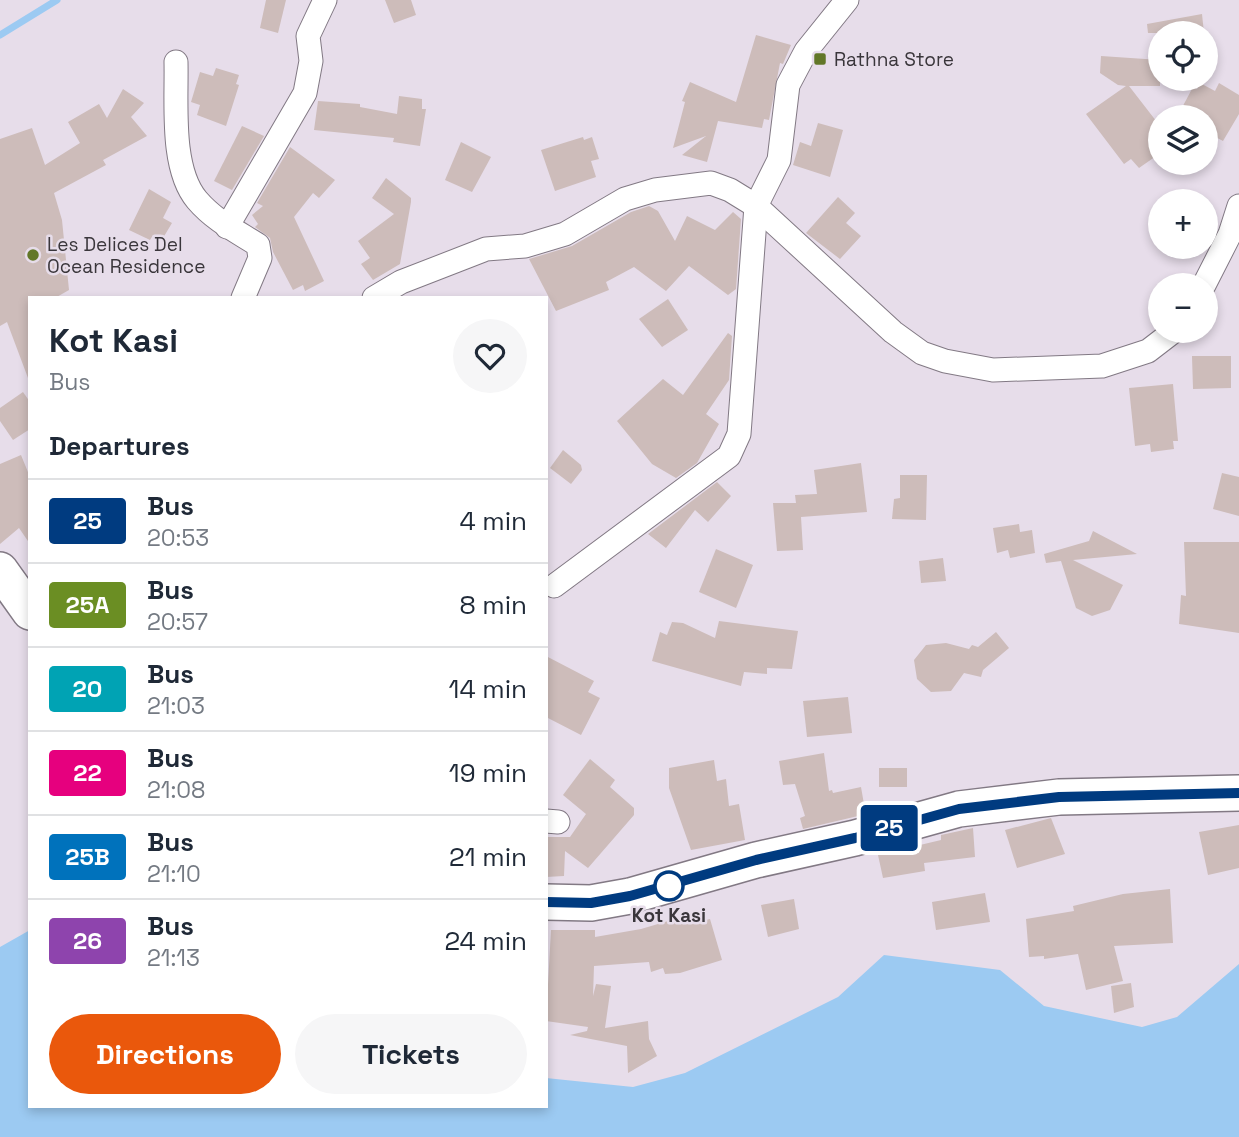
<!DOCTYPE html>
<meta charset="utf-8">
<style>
:root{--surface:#fff;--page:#f6f6f7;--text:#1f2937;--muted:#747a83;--line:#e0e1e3;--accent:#ea580c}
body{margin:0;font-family:"Space Grotesk",sans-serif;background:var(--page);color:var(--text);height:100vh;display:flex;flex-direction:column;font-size:26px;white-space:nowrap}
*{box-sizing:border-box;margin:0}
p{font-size:23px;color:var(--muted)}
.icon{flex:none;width:38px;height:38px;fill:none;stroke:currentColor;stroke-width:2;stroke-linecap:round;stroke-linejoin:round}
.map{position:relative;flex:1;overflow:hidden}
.details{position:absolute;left:28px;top:296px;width:520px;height:812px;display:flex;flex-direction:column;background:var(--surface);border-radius:0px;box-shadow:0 4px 10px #0003}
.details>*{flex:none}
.badge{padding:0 14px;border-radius:5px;font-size:24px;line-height:46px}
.controls{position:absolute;left:1148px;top:21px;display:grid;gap:14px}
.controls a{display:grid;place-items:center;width:70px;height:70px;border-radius:50%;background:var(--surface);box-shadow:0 4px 10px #0003;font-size:35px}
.map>.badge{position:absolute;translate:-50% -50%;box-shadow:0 0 0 4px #fff}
h2{padding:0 21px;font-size:26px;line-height:63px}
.round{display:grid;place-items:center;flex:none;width:74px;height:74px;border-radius:37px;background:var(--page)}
.summary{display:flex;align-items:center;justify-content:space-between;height:119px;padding:0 21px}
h1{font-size:33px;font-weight:600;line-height:52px}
.action{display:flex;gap:14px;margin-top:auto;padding:14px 21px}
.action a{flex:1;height:80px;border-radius:42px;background:var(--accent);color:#fff;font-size:28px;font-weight:600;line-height:80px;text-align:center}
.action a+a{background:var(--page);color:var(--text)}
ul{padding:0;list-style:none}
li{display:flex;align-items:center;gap:21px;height:84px;padding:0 21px;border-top:2px solid var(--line)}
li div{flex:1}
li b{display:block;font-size:26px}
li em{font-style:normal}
li .badge{min-width:77px;font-weight:700;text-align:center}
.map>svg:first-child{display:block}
.water{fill:#9ccaf2}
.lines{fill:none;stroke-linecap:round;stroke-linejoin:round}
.stream{stroke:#9ccaf2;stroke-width:7}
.building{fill:#cdbcba}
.street-casing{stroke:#827984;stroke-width:25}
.primary-casing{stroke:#827984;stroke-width:38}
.street{stroke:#fff;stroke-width:23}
.primary{stroke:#fff;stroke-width:35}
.line-casing{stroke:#fff;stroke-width:16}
.line{stroke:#003b80;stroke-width:10}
.poi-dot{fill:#627728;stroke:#e7ddea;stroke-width:2.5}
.stop-dot{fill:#fff;stroke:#003b80;stroke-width:3.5}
.labels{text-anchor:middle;stroke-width:5;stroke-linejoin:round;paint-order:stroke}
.poi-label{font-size:19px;fill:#3a363b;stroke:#e7ddea;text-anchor:start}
.stop-label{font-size:19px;font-weight:bold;fill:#3a363b;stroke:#e7ddea}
</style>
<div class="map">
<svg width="1239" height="1137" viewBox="0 0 1239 1137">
<rect width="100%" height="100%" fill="#e7ddea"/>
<!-- water -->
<path class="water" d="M30,930v176h516v-28l87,9 52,-14 153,-76 46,-42 116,15 44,36 98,21 35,-10 62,-53v173h-1239v-190z"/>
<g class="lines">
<!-- stream -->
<path class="stream" d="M0,35l57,-35"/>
</g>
<!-- building -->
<g class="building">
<path d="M266,0h20l-8,33 -18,-5z"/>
<path d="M385,0h26l5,15 -22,8z"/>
<path d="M1202,14l2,19h-56l-1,-9z"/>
<path d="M756,35l35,10 -8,19 -3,-1 -11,57 -5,-1 -2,9 -44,-7 -11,41 -25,-7 24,-19 -33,12 12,-46 -3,-1 8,-19 46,20z"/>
<path d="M1101,56l59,4v26h-31l31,40 -1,28 -20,14 -8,-9 -7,5 -38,-50 40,-28 -8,-1 -18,-12z"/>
<path d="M216,68l23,7 -3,9 3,1 -13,41 -29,-11 3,-10 -9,-3 9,-30 13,4z"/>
<path d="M1200,83l15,8 4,-8 20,12v19l-16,27 -17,-9v-15h-29l16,-30 4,2z"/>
<path d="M123,89l21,14 -13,14 16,19 -44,24 3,5 -52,28 8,27 7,70 -14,8h-25l-2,80 -21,-56 -7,4v-187l32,-11 13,37 35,-22 -12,-21 31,-18 8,14z"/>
<path d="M399,96l23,3v10h4l-6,37 -27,-4 1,-4 -80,-8 4,-29 42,3v3l37,7z"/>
<path d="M818,123l25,7 -13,47 -37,-12 7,-23 11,4z"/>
<path d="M242,126l22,10 -32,54 -18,-9z"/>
<path d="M583,137l1,3 8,-3 7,22 -8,2 5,16 -41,14 -14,-41z"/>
<path d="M461,142l30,15 -19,35 -27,-12z"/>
<path d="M290,147l45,33 -16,18 -6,-5 -19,24 30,64 -19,10 -2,-6 -10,5 -20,-38 -3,-14 -15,-11 3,-3 -6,-9 11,-9 -6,-3z"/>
<path d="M386,178l25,20v4l-11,62 -27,16 -12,-16 9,-6 -12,-17 36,-27 -22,-16z"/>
<path d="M149,189l22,13 -8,16 9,5 -9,15 -10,-3 -3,5 -21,-10z"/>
<path d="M838,197l17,16 -9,10 15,13 -21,23 -34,-26z"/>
<path d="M649,206l9,5 17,30 12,-25 28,14 18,-18 8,7 -5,70 -8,6 -39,-29 -23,25 -32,-24 -28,15 3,8 -53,21 -27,-52 43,-13 59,-34z"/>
<path d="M668,299l20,31 -26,17 -23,-28z"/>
<path d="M728,333l4,3 -3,44 -23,34 13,10 -22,39 -21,15 -24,-14 -35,-43 46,-42 20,16z"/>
<path d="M1192,356h39v32l-38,1z"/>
<path d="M1173,384l5,57h-5l1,8 -23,3 -1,-8 -15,2 -6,-58z"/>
<path d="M23,392l7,10v27l-17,11 -13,-19v-13z"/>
<path d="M563,450l18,15 1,5 -11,14 -21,-16z"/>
<path d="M21,455l9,22v67l-11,-16 -19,16v-80z"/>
<path d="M861,463l6,49 -66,5 2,33 -26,1 -4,-48h23l-1,-8 22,-1 -3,-24z"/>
<path d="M1222,473l17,4v39l-26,-7z"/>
<path d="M900,475h27l-1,45 -34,-1 2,-20 6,-1z"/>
<path d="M717,482l14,14 -23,26 -13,-12 -29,38 -18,-14z"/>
<path d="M1019,524l1,8 12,-2 3,23 -25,5 -2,-8 -11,3 -4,-25z"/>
<path d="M1093,531l44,23 -64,6 50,25 -13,25 -18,6 -16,-8 -15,-47 -15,2 -2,-9 45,-13z"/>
<path d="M1184,542h55v91l-60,-9 2,-29 5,1z"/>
<path d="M716,549l37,16 -17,43 -37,-16z"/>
<path d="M943,558l3,23 -25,2 -2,-22z"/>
<path d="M719,621l79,10 -6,38 -25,-1v6l-23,-2 -3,14 -89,-25 8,-29 7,3 5,-13 11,1 32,15z"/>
<path d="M996,632l13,16 -26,22 -2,7 -17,-4 -13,18 -20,1 -14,-13 -3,-19 12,-15 20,-2 23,6 3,-4 6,2z"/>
<path d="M546,656l48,25 -6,11 12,6 -19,37 -35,-18z"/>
<path d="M848,697l4,36 -45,4 -4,-36z"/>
<path d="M824,753l5,38 3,-1 1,3 28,-6 4,23 -7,2v4l-55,13 -3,-11 5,-2 -10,-32 -12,1 -4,-24z"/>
<path d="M590,759l25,21 -5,7 24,21v7l-46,53 -23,-17 -1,25 -18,1v-40h24l16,-23 -23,-19z"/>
<path d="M714,760l3,21 9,-2 3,27 10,-2 6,36 -54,10 -22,-62v-20z"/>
<rect x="879" y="768" width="28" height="19"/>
<path d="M1051,818l14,36 -48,14 -12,-38z"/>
<path d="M1239,825v43l-31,7 -9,-43z"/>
<path d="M973,828l2,29 -51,6 1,8 -42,7 -5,-23 63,-15v-5z"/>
<path d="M1170,889l3,54 -59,3 9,35 -37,9 -8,-36 -34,5v-3l-15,1 -3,-38 48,-8 -1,-5 50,-12z"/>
<path d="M985,893l5,29 -54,8 -4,-28z"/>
<path d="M794,899l5,30 -31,8 -7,-32z"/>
<path d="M692,914l1,9 17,-4 12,41 -42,13 -15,1 -2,-6 -12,4 -2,-10 -55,4 -1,30 3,-12 15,2 -6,42 43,-7 1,18 8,17 -29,17 -1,-27 -57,-11 17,-4 1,-4 -42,-6 5,-91h44v7l46,-8z"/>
<path d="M1131,983l3,24 -20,6 -3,-27z"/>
</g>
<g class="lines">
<!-- street casing -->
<g class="street-casing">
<g id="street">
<path d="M176,62c1,40 -6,106 21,138 17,20 39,31 61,45l2,13 -17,40"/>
<path d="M227,227l78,-134 6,-32 -3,-25 17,-36"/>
<path d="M1204,285l26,-51 9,-28"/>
<path d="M374,298l27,-16 85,-33 39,-3 40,-12 60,-35 30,-9 56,-7 19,7 26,16 137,126 29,21 23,8 48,9 109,-4 46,-15 26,-20"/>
<path d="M554,586l175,-130 10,-22 17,-228 23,-46 9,-75 18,-34 41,-51"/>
<path d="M546,821l12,1"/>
</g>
</g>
<!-- primary casing -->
<g class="primary-casing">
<g id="primary">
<path d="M0,570l30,42"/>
<path d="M546,902l45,1 39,-7 126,-36 99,-22 104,-29 100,-12 180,-4"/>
</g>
</g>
<!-- street -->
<use href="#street" class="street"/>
<!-- primary -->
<use href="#primary" class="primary"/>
</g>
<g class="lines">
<!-- line casing -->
<g class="line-casing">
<path id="line" d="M546,902l45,1 39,-7 126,-36 99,-22 104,-29 100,-12 180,-4"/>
</g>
<!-- line -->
<use href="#line" class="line"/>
</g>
<!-- markers -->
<g class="poi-dot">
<rect x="813" y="52" width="14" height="14" rx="3.5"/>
<circle cx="33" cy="255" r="7"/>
</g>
<circle class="stop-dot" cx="669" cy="886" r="14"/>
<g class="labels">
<!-- poi labels -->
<g class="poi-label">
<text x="834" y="66">Rathna Store</text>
<text x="47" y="251">Les Delices Del<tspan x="47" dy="22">Ocean Residence</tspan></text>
</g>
<!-- stop labels -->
<g class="stop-label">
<text x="669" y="922">Kot Kasi</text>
</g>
</g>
</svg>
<div class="controls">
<a><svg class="icon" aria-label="locate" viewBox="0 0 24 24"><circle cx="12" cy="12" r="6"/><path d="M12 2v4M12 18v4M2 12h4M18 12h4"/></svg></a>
<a><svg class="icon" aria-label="layers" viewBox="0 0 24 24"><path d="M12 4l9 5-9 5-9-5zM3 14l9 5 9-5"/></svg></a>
<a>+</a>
<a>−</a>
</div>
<b class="badge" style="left:889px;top:828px;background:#003b80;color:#fff">25</b>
<section class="details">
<div class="summary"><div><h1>Kot Kasi</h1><p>Bus</p></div><a class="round"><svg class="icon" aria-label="heart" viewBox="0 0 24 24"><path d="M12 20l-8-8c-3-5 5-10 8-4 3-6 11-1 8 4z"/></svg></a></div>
<h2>Departures</h2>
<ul>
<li><span class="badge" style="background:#003b80;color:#fff">25</span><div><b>Bus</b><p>20:53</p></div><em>4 min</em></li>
<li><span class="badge" style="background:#6b8e23;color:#fff">25A</span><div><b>Bus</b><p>20:57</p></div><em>8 min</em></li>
<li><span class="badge" style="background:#00a3b4;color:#fff">20</span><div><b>Bus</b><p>21:03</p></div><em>14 min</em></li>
<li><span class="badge" style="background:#e6007e;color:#fff">22</span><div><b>Bus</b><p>21:08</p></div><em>19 min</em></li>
<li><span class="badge" style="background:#0072bc;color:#fff">25B</span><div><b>Bus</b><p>21:10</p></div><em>21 min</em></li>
<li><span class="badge" style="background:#8e44ad;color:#fff">26</span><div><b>Bus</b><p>21:13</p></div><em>24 min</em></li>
</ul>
<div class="action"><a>Directions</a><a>Tickets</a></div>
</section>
</div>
